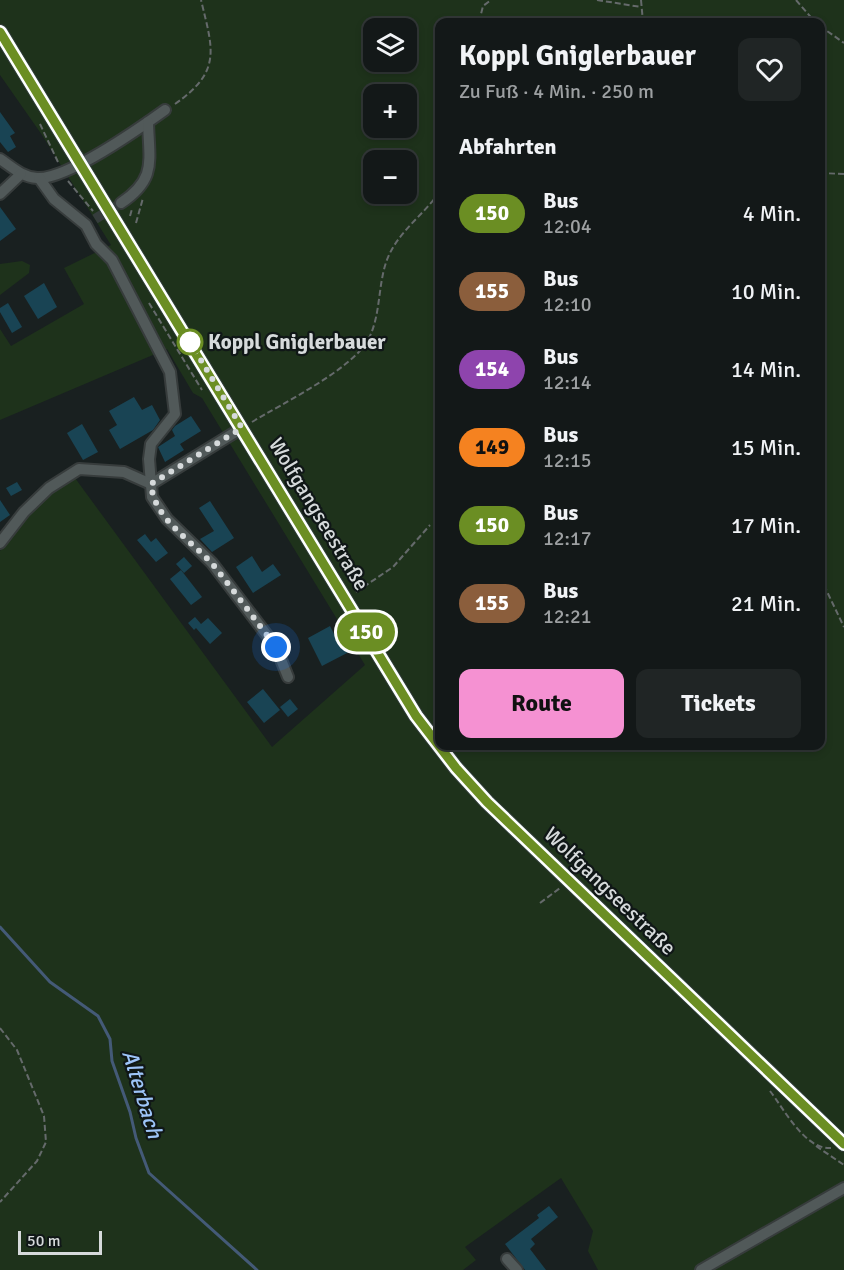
<!DOCTYPE html>
<html lang="de">
<meta charset="utf-8">
<style>
:root{--surface:#131818;--page:#202525;--text:#f1f3f6;--muted:#9da0a2;--line:#323737;--accent:#f591d2}
body{margin:0;font-family:Signika,sans-serif;background:var(--page);color:var(--text);height:100vh;display:flex;flex-direction:column;font-size:22px;white-space:nowrap}
*{box-sizing:border-box;margin:0}
p{font-size:20px;color:var(--muted)}
.icon{flex:none;width:33px;height:33px;fill:none;stroke:currentColor;stroke-width:2;stroke-linecap:round;stroke-linejoin:round}
.map{position:relative;flex:1;overflow:hidden}
.panel{position:absolute;left:435px;top:18px;width:390px;height:732px;display:flex;flex-direction:column;background:var(--surface);border-radius:12px;box-shadow:0 3px 9px #0003,0 0 0 2px var(--line)}
.panel>*{flex:none}
.badge{padding:0 12px;border-radius:20px;font-size:21px;line-height:39px}
.fabs{position:absolute;left:363px;top:18px;display:grid;gap:12px}
.fabs a{display:grid;place-items:center;width:54px;height:54px;border-radius:12px;background:var(--surface);box-shadow:0 3px 9px #0003,0 0 0 2px var(--line);font-size:30px}
.scale{position:absolute;left:18px;bottom:15px;width:84px;box-sizing:border-box;padding-left:6px;border:3px solid #d6dadb;border-top:0;font-size:16px;line-height:21px;white-space:nowrap;color:#d6dadb;-webkit-text-stroke:4px #101717;paint-order:stroke}
.you{position:absolute;width:30px;height:30px;margin:-15px;border:4px solid #fff;border-radius:50%;background:#1a73e8;box-shadow:0 0 0 9px #1a73e833}
.map>.badge{position:absolute;translate:-50% -50%;box-shadow:0 0 0 3px #fff}
h2{padding:0 24px;font-size:22px;line-height:54px}
.round{display:grid;place-items:center;flex:none;width:63px;height:63px;border-radius:12px;background:var(--page)}
.summary{display:flex;align-items:center;justify-content:space-between;height:102px;padding:0 24px}
h1{font-size:28px;font-weight:800;line-height:45px}
.button{display:flex;gap:12px;margin-top:auto;padding:12px 24px}
.button a{flex:1;height:69px;border-radius:12px;background:var(--accent);color:#111;font-size:24px;font-weight:800;line-height:69px;text-align:center}
.button a+a{background:var(--page);color:var(--text)}
ul{padding:0;list-style:none}
li{display:flex;align-items:center;gap:18px;height:78px;padding:0 24px}
li div{flex:1}
li b{display:block;font-size:22px}
li em{font-style:normal}
li .badge{min-width:66px;font-weight:700;text-align:center}
.map>svg:first-child{display:block}
.green{fill:#1e321b;fill-rule:evenodd}
.lines{fill:none;stroke-linecap:round;stroke-linejoin:round}
.stream{stroke:#445a77;stroke-width:3}
.building{fill:#194454}
.minor-tunnel{stroke:#353c3c;stroke-width:10;stroke-dasharray:10 5;stroke-linecap:butt}
.minor-casing{stroke:#373c3c;stroke-width:14}
.major-casing{stroke:#373c3c;stroke-width:16}
.path{stroke:#656a6b;stroke-width:2;stroke-dasharray:6 3;stroke-linecap:butt}
.minor{stroke:#515959;stroke-width:10}
.major{stroke:#418773;stroke-width:14}
.line-casing{stroke:#fff;stroke-width:14}
.line{stroke:#6b8e23;stroke-width:9}
.walk{stroke:#d6dadb;stroke-width:6;stroke-dasharray:0 10.8}
.stop-dot{fill:#fff;stroke:#6b8e23;stroke-width:3}
.labels{text-anchor:middle;stroke-width:4.5;stroke-linejoin:round;paint-order:stroke}
.stop-label{font-size:21px;font-weight:bold;fill:#d6dadb;stroke:#101717;text-anchor:start}
.street-label{font-size:21px;fill:#d6dadb;stroke:#101717}
.water-label{font-size:22px;font-style:italic;fill:#9dc4f8;stroke:#101717}
</style>
<div class="map">
<svg width="844" height="1270" viewBox="0 0 844 1270">
<rect width="100%" height="100%" fill="#192020"/>
<!-- green -->
<g class="green">
<path d="M0,0h844v1270h-246l-10,-19 5,-20 -32,-53 -96,69 11,13 -13,10h-463v-719l35,-47 40,-26 197,269 93,-82 -163,-267 -9,-5 -26,-44 -167,71v-91l11,17 73,-42 -20,-36 47,-23 -69,-110 -42,-60zM440,22h380v724h-380zM374,28h32v34h-32zM374,94h32v34h-32zM374,160h32v34h-32z"/>
<path d="M22,261l8,4 -1,8 -29,22v-31z"/>
</g>
<g class="lines">
<!-- stream -->
<path class="stream" d="M0,927l50,55 48,34 12,23 2,22 18,51 6,26 13,35 108,97"/>
</g>
<!-- building -->
<g class="building">
<path d="M0,112l15,21 -5,3 6,11 -8,5 -8,-10z"/>
<path d="M0,207l16,22 -16,12z"/>
<path d="M44,283l13,24 -19,12 -14,-23z"/>
<path d="M8,303l14,24 -10,6 -12,-21v-4z"/>
<path d="M134,397l8,13 10,-5 8,15 -7,10 -33,19 -11,-19 8,-5 -8,-14z"/>
<path d="M191,416l10,15 -21,13 4,6 -19,12 -7,-15 17,-11 -3,-6 3,-4z"/>
<path d="M82,424l16,28 -15,8 -16,-27z"/>
<path d="M17,482l5,8 -11,6 -5,-8z"/>
<path d="M0,500l10,15 -10,7z"/>
<path d="M210,501l24,37 -22,14 -12,-13 14,-8 -15,-23z"/>
<path d="M145,534l6,8 5,-4 12,15 -12,9 -19,-22z"/>
<path d="M252,556l10,16 11,-8 8,11 -28,18 -17,-26z"/>
<path d="M184,557l8,9 -8,7 -8,-9z"/>
<path d="M181,570l21,27 -11,8 -21,-26z"/>
<path d="M195,617l6,7 7,-6 14,15 -12,11 -14,-16 -2,2 -6,-7z"/>
<path d="M330,626l9,18 4,-2 6,10 -27,14 -14,-28z"/>
<path d="M263,689l17,21 -16,13 -17,-21z"/>
<path d="M290,699l8,10 -10,8 -8,-10z"/>
<path d="M549,1206l9,11 -27,22 4,5 -5,5 16,21h-21l-20,-26 34,-26 -2,-3z"/>
</g>
<g class="lines">
<!-- minor-tunnel -->
<path class="minor-tunnel" d="M95,219l26,-16"/>
<!-- minor casing -->
<g class="minor-casing">
<g id="minor">
<path d="M0,159c12,8 22,18 37,19 29,2 103,-50 128,-68"/>
<path d="M39,178l15,21 32,26 10,19 16,16 58,112 5,42 -24,30 -2,15 3,38 15,22 45,44 64,84 12,30"/>
<path d="M0,194l21,-20"/>
<path d="M121,203c36,-24 28,-42 27,-81"/>
<path d="M0,543l24,-31 25,-24 30,-19 45,3 27,12 91,-56"/>
<path d="M507,1259l10,11"/>
<path d="M701,1270l143,-82"/>
</g>
</g>
<!-- major casing -->
<g class="major-casing">
<path id="major" d="M0,32l416,684 40,52 31,34 357,342"/>
</g>
<!-- path -->
<g class="path">
<path d="M597,0l44,7"/>
<path d="M641,0l2,22"/>
<path d="M796,0l19,22"/>
<path d="M479,22l4,-16 8,-6"/>
<path d="M820,26l24,17"/>
<path d="M175,104c47,-33 38,-54 26,-104"/>
<path d="M40,124l18,38"/>
<path d="M820,173l24,1"/>
<path d="M68,181l25,30"/>
<path d="M130,216l2,-7"/>
<path d="M136,223l7,-25"/>
<path d="M149,303l53,87"/>
<path d="M252,422c31,-19 99,-52 116,-82 14,-26 9,-59 21,-85 12,-26 36,-41 51,-64"/>
<path d="M820,577l24,50"/>
<path d="M356,592l37,-25 37,-42"/>
<path d="M540,903l20,-15"/>
<path d="M0,1028l17,22 27,66 2,26 -9,19 -37,41"/>
<path d="M770,1091c14,18 35,59 61,57"/>
<path d="M816,1146l28,19"/>
</g>
<!-- minor -->
<use href="#minor" class="minor"/>
<!-- major -->
<use href="#major" class="major"/>
</g>
<g class="lines">
<!-- line casing -->
<g class="line-casing">
<path id="line" d="M0,32l416,684 40,52 31,34 357,342"/>
</g>
<!-- line -->
<use href="#line" class="line"/>
<!-- walk -->
<path class="walk" d="M190,342l52,86 -91,56c3,36 41,56 63,82 21,26 41,54 62,81"/>
</g>
<!-- markers -->
<circle class="stop-dot" cx="190" cy="342" r="12"/>
<g class="labels">
<!-- stop labels -->
<g class="stop-label">
<text x="208" y="349">Koppl Gniglerbauer</text>
</g>
<!-- street labels -->
<g class="street-label">
<text transform="translate(319 514) rotate(59)" y="7">Wolfgangseestraße</text>
<text transform="translate(610 891) rotate(44)" y="7">Wolfgangseestraße</text>
</g>
<!-- water labels -->
<g class="water-label">
<text transform="translate(143 1094) rotate(73)" y="8">Alterbach</text>
</g>
</g>
</svg>
<div class="fabs">
<a><svg class="icon" aria-label="layers" viewBox="0 0 24 24"><path d="M12 4l9 5-9 5-9-5zM3 14l9 5 9-5"/></svg></a>
<a>+</a>
<a>−</a>
</div>
<div class="scale">50 m</div>
<div class="you" style="left:276px;top:647px"></div>
<b class="badge" style="left:366px;top:632px;background:#6b8e23;color:#fff">150</b>
<section class="panel">
<div class="summary"><div><h1>Koppl Gniglerbauer</h1><p>Zu Fuß · 4 Min. · 250 m</p></div><a class="round"><svg class="icon" aria-label="heart" viewBox="0 0 24 24"><path d="M12 20l-8-8c-3-5 5-10 8-4 3-6 11-1 8 4z"/></svg></a></div>
<h2>Abfahrten</h2>
<ul>
<li><span class="badge" style="background:#6b8e23;color:#fff">150</span><div><b>Bus</b><p>12:04</p></div><em>4 Min.</em></li>
<li><span class="badge" style="background:#8b5e3c;color:#fff">155</span><div><b>Bus</b><p>12:10</p></div><em>10 Min.</em></li>
<li><span class="badge" style="background:#8e44ad;color:#fff">154</span><div><b>Bus</b><p>12:14</p></div><em>14 Min.</em></li>
<li><span class="badge" style="background:#f58220;color:#111">149</span><div><b>Bus</b><p>12:15</p></div><em>15 Min.</em></li>
<li><span class="badge" style="background:#6b8e23;color:#fff">150</span><div><b>Bus</b><p>12:17</p></div><em>17 Min.</em></li>
<li><span class="badge" style="background:#8b5e3c;color:#fff">155</span><div><b>Bus</b><p>12:21</p></div><em>21 Min.</em></li>
</ul>
<div class="button"><a>Route</a><a>Tickets</a></div>
</section>
</div>
